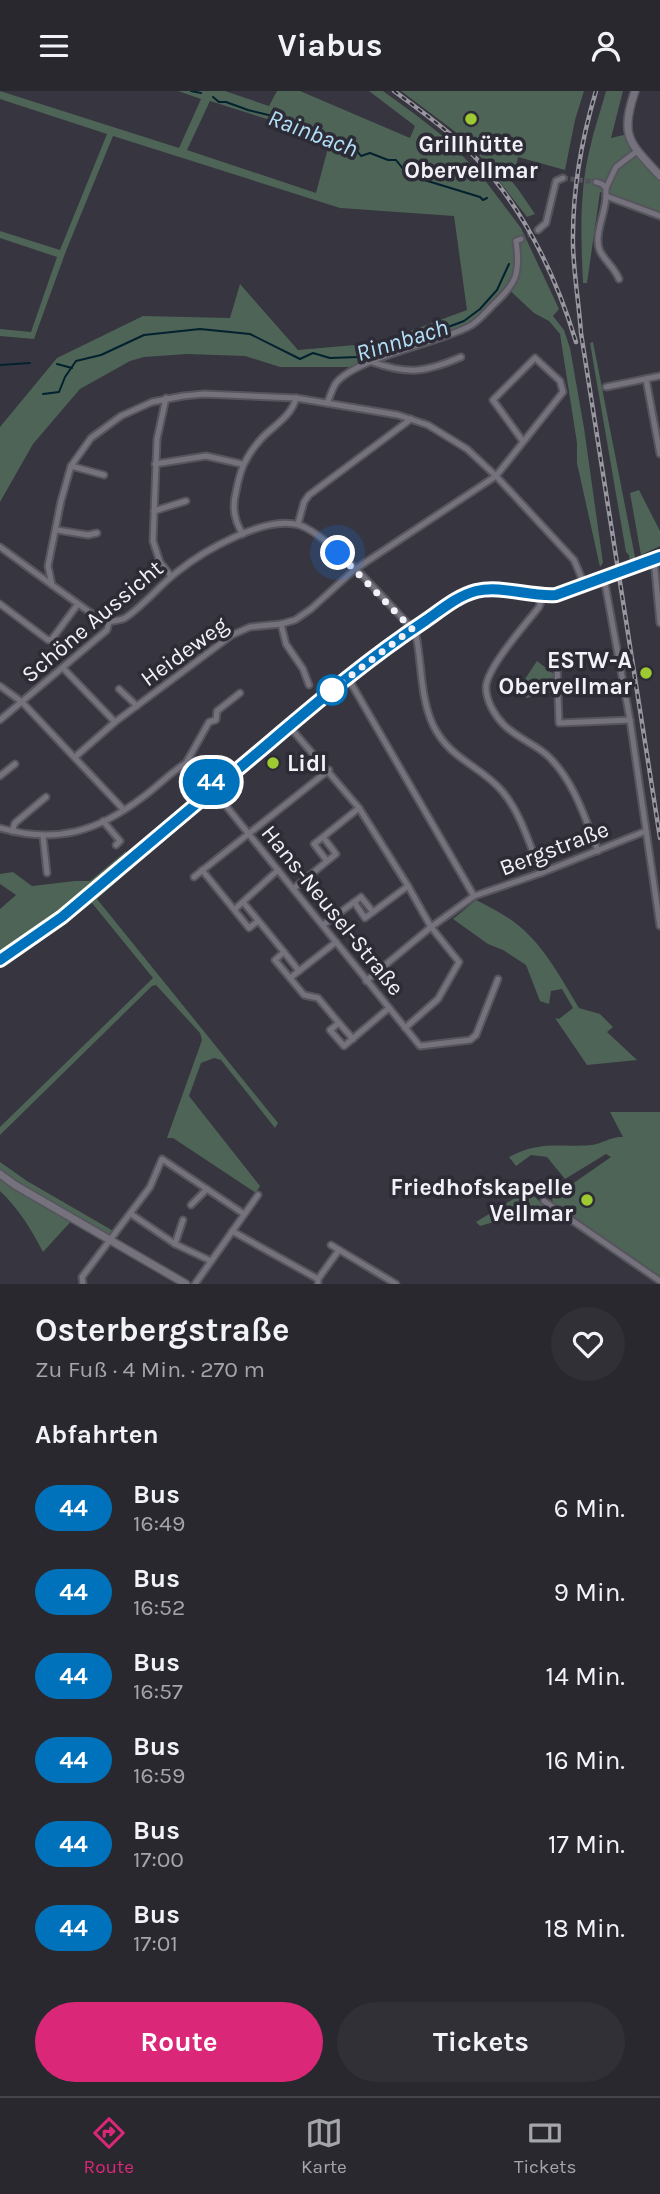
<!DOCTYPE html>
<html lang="de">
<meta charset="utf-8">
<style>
:root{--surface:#29282f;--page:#313037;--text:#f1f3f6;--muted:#a5a6aa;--line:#45444b;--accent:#db2777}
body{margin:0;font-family:Karla,sans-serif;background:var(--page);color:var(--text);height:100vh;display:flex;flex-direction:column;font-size:26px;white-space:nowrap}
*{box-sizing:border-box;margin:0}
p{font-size:23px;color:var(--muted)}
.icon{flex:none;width:38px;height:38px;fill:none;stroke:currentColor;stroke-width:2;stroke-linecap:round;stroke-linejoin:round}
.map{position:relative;height:1193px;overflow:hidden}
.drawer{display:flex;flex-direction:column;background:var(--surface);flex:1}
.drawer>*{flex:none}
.badge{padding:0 14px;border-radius:23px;font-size:24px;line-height:46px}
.you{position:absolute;width:35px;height:35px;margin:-18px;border:5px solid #fff;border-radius:50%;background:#1a73e8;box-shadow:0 0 0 10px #1a73e833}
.map>.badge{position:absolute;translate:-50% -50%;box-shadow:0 0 0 4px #fff}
h2{padding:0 35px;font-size:26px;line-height:63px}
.round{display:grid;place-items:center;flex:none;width:74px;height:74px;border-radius:37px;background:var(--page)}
.summary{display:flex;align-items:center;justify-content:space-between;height:119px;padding:0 35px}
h1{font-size:33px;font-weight:700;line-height:52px}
.button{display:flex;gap:14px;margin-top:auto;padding:14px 35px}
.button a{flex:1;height:80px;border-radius:42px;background:var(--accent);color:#fff;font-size:28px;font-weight:700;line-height:80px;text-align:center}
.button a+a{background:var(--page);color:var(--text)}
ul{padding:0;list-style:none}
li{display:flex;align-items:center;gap:21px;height:84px;padding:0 35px}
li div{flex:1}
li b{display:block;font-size:26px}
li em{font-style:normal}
li .badge{min-width:77px;font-weight:700;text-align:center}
header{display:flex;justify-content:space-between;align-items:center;height:91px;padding:0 35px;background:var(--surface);font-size:32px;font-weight:700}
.menu{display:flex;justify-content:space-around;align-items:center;height:98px;border-top:2px solid var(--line);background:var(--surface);font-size:19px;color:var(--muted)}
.menu a{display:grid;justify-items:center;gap:4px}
.menu .selected{color:var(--accent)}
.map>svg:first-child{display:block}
.green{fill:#4d6456;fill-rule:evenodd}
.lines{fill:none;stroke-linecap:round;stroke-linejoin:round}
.stream{stroke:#03212f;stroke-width:2}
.street-tunnel{stroke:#53515b;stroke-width:5;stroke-dasharray:5 2.5;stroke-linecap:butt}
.street-casing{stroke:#56545c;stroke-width:9}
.secondary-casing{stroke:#56545c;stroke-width:10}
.street{stroke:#75727e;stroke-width:5}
.secondary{stroke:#75727e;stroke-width:7}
.rail-casing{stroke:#98969e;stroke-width:4.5}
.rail{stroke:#2d2b35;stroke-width:2;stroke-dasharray:5;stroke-linecap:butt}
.secondary-bridge-casing{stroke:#56545c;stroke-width:10;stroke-linecap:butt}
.secondary-bridge{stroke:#75727e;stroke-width:7}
.line-casing{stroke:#fff;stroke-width:16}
.line{stroke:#0072bc;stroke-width:10}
.walk{stroke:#f2f1f7;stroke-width:7;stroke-dasharray:0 12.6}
.poi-dot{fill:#9dca31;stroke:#2d2b35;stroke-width:2.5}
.stop-dot{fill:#fff;stroke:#0072bc;stroke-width:3.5}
.labels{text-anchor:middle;stroke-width:7;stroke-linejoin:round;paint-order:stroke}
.poi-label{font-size:23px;font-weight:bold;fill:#f2f1f7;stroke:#2d2b35;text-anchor:end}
.street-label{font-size:23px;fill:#f2f1f7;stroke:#2d2b35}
.water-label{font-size:24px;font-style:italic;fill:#b2e0f9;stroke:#2d2b35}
</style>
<header><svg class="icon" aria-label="menu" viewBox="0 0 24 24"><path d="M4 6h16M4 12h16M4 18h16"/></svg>Viabus<svg class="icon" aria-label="person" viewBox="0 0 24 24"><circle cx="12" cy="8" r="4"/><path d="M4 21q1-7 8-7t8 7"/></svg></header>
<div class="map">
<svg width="660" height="1193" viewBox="0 0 660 1193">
<rect width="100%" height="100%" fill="#37353f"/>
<!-- green -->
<g class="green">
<path d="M0,0l179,57 22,-49 -23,-8h47l44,15 8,-15h23l110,47 5,-12 -46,-35h14l33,24 28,22 37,38 40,53 38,81 -6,7 11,14 6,18 14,80 19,135 -3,4 -23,-104v-20l-17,-109 -11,-13 -15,-8 -28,-26 -37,37 -97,35 -12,2 -5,6h-75l-35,-11 -58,-2 -43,3 -14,4 -50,28 -47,55 -33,58v-75l57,-69 86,-42 87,2 10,-34 58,66 80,-7 89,-33 -13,-94 -114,-8 -227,-72 -47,115 -32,88 -34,-3v-7l31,3 26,-75 -57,-19v-7l60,19 47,-116 -107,-35zM210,10l85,27 34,16 -13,49 -129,-43z"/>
<path d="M401,0h183l-9,29 -10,50 -47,-13 -3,14 -15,-4 18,22 17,25 -8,3 -51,-66 -23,-21z"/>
<path d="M606,0h17l-12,47 21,-5 4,9 24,28v44l-60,-22 -13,91h-4c-2,-45 -4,-92 7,-135 4,-19 11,-38 16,-57z"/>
<path d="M593,251l43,220 -6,2 -1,-9 -3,-3 -36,-209z"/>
<path d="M639,399l21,41v15l-19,9 -11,-62z"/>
<path d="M537,570l18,14 -1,17 -28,6 -5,-13z"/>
<path d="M126,760l11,13 -40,35 181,224 -3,5 -54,-68 -7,-2 -13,5 -12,33 71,90 -4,7 -83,-55h-6l35,-98 -2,-7 -44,-48 -4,1 -152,149v-8l153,-149 -61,-75 -52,39 -40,26v-59l16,-14 -16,-11v-10l13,-2 19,14 43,-5h15z"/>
<path d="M476,809c10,5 20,10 29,16 34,20 54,59 74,92l21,6 13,13 -6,5 30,28 -50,5 -32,-47 4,1 14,-11 -11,-19 -11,2 -2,13 -9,-3 -14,-36 -23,-15 -15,-6 -35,-25z"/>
<path d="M610,1021h50v164l-107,-73 -1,-5 59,-41 -5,-3 -41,25 -18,-22 -16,-2 -15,11 -7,-9c34,-17 48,-9 82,-12 11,-1 20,-9 32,-8z"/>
<path d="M0,1071l27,19 88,51 -5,5 -35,-20 -32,35c-12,-23 -24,-43 -43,-61z"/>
<path d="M528,1099l16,16 -21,12h-16l-27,8 -4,-4z"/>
</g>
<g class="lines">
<!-- stream -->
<g class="stream">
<path d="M191,0l10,2"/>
<path d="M213,6l6,5h7l22,8 37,9 21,9 12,3 17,12 10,5 12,3 4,5 9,-3 18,7h8l12,15 72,22 3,3 4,-2"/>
<path d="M57,273l15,4"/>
<path d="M0,274l30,-2"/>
<path d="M43,303l16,-2 6,-15 11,-16 25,-6 43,-20 56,-6 50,5 50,25 13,-6 17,5 29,-1 55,-17 50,-19 16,-12 17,-19 12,-26"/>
</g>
<!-- street-tunnel -->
<g class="street-tunnel">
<path d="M563,87l33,4"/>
<path d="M521,148l17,-9"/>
</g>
<!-- street casing -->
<g class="street-casing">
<g id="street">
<path d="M596,91l6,2 4,4v8l54,20"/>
<path d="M606,97l10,-21 21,-16"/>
<path d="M606,105c0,16 -13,40 -6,55 5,10 14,16 19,28"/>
<path d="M538,139l8,-7 10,-42 7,-3"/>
<path d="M372,271c37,13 54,10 89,-5"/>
<path d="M646,288l14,75"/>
<path d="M606,296l54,-11"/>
<path d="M166,307l-9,41 -4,102 7,21 11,14"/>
<path d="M327,312c3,-6 5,-14 9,-20 20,-25 101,-40 132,-56 9,-4 17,-14 24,-21 24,-22 29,-32 24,-65l5,-2"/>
<path d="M155,373l51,-8 36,8"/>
<path d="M71,375l33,9"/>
<path d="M154,420l32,-10"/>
<path d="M298,433l6,-22 5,-7 102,-76"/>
<path d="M57,439l31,5 9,-2"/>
<path d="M243,443c-9,-13 -11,-27 -7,-42 4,-22 9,-35 25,-53 12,-13 31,-23 35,-41"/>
<path d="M0,456l52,38"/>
<path d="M654,468l6,64"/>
<path d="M604,487l26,142 30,206"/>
<path d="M543,505l-4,11c-13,17 -52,60 -53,80 0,14 9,29 18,38 13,13 31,19 44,31 26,25 37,62 50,95"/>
<path d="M0,513l48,36 4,-1 26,-35"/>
<path d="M109,531l-7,-1 -50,-36 -4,-19 13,-65 10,-35 20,-28 30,-22 31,-14 31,-6 21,-2 92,4 102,17 30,10 39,24 29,27 78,84 11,26"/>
<path d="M281,533l5,20 17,25 6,16"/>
<path d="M557,575l2,57 71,-3"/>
<path d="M63,577l52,54"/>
<path d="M348,587l126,218"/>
<path d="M0,595l22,16 102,108"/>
<path d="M119,598l18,17"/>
<path d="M0,629l107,-90 2,-8c5,-1 12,-2 16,-4 17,-11 35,-33 52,-46 26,-21 88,-57 122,-47 30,9 89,79 114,104l3,6c6,29 4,62 17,90 17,35 47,40 69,66 19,22 28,55 39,82"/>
<path d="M289,635l70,82 49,78 23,41 28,35 -21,37 -33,29"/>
<path d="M75,666l40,-35 117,-87 18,-8 31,-3 14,-4 16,-11 43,-39 142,-94 67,-84 -3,-11 -25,-23 -42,42 29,40"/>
<path d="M186,672l23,-41 7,-2 1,-9 23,-18"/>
<path d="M0,685l15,-12"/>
<path d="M218,705l202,250 50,-6 6,-5 22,-56"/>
<path d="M103,730l17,20 -4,4"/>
<path d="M0,737c56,16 97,4 143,-31 15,-11 27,-24 43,-34l6,2 16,19"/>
<path d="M12,740l3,-8 31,-26"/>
<path d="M43,745l4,37"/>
<path d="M323,746l-9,7 13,17"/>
<path d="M202,779l47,58 9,-7"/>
<path d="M194,786l135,-107"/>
<path d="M293,798l43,-35 -13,-17 36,-29"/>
<path d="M243,811l41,50 -9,8 15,18 46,-36"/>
<path d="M354,811l11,16 8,-6"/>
<path d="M235,818l43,-39"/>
<path d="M323,834l38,-28 12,15 35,-26"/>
<path d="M284,861l15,19"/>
<path d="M290,887l14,17 14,3 21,25 -9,7 14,16 45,-38"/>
<path d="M366,890l65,-54 43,-31 67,-23 105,-42"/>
<path d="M339,932l14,16"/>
<path d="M544,1110l116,80"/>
<path d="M191,1114l16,-16"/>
<path d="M131,1123l44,30 36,17"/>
<path d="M232,1140l86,48v5"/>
<path d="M175,1153l8,-24"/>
<path d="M331,1154l65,39"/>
<path d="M318,1188l21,-29"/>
<path d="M83,1193l-1,-7 68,-90 12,-28 82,55"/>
<path d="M195,1193l63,-89"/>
</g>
</g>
<!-- secondary casing -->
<g class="secondary-casing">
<g id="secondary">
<path d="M635,0c-16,46 -5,52 25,85"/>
<path d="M637,475l23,-9"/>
<path d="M219,694l117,-97 77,-59 50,-34 22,-5 58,6 13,-1 53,-19"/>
<path d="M207,704l-2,-6 3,-5 6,-2 5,3"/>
<path d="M207,704l5,3 6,-2 3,-5 -2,-6"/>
<path d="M0,869l62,-43 145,-122"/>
<path d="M0,1083l15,11 171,99"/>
</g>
</g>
<!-- street -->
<use href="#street" class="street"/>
<!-- secondary -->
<use href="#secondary" class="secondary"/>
<!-- rail casing -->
<g class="rail-casing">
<g id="rail">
<path d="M394,0c27,20 55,40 79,64 50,52 82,118 103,187"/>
<path d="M596,0c-15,50 -24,103 -23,155 1,30 6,58 8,87l79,505"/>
</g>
</g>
<!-- rail -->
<use href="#rail" class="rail"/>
<!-- secondary-bridge casing -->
<g class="secondary-bridge-casing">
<path id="secondary-bridge" d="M609,485l28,-10"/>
</g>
<!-- secondary-bridge -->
<use href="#secondary-bridge" class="secondary-bridge"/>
</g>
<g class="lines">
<!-- line casing -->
<g class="line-casing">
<path id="line" d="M0,869l62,-43 140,-118 4,-4 -1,-6 3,-6 6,-1 5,3c68,-56 133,-116 206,-164 16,-11 32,-25 51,-30 26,-6 54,6 80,4l104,-38"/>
</g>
<!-- line -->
<use href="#line" class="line"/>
<!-- walk -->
<path class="walk" d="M332,599l80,-61 -74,-76"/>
</g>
<!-- markers -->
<g class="poi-dot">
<circle cx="471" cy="28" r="7"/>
<circle cx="646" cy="582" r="7"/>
<circle cx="273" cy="672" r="7"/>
<circle cx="587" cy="1109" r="7"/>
</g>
<circle class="stop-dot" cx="332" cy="599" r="14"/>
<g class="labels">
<!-- poi labels -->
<g class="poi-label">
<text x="471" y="61" text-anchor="middle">Grillhütte<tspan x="471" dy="26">Obervellmar</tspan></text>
<text x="632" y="577">ESTW-A<tspan x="632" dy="26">Obervellmar</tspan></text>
<text x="287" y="680" text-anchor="start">Lidl</text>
<text x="573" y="1104">Friedhofskapelle<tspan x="573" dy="26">Vellmar</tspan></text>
</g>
<!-- street labels -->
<g class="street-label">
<text transform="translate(92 530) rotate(-40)" y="8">Schöne Aussicht</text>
<text transform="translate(184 560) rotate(-36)" y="8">Heideweg</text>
<text transform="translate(554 757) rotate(-21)" y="8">Bergstraße</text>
<text transform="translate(333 819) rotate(51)" y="8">Hans-Neusel-Straße</text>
</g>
<!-- water labels -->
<g class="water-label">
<text transform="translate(313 42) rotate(21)" y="8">Rainbach</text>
<text transform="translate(402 249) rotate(-17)" y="8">Rinnbach</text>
</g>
</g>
</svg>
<div class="you" style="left:338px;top:462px"></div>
<b class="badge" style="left:211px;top:691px;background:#0072bc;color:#fff">44</b>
</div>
<section class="drawer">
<div class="summary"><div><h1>Osterbergstraße</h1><p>Zu Fuß · 4 Min. · 270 m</p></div><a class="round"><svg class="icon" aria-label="heart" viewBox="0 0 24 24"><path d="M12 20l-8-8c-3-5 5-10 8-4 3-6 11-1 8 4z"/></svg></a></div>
<h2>Abfahrten</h2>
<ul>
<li><span class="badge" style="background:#0072bc;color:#fff">44</span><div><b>Bus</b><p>16:49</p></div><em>6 Min.</em></li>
<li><span class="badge" style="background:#0072bc;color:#fff">44</span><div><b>Bus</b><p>16:52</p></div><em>9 Min.</em></li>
<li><span class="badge" style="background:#0072bc;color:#fff">44</span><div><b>Bus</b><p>16:57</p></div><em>14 Min.</em></li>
<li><span class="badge" style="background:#0072bc;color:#fff">44</span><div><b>Bus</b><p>16:59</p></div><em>16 Min.</em></li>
<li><span class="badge" style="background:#0072bc;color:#fff">44</span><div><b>Bus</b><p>17:00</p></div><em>17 Min.</em></li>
<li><span class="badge" style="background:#0072bc;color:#fff">44</span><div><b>Bus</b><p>17:01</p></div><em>18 Min.</em></li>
</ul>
<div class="button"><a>Route</a><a>Tickets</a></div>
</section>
<nav class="menu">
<a class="selected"><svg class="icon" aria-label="directions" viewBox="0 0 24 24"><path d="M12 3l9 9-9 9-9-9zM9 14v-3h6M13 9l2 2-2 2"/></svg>Route</a>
<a><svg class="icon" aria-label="map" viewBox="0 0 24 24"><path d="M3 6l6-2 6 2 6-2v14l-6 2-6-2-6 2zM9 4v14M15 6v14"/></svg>Karte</a>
<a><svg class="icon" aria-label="tickets" viewBox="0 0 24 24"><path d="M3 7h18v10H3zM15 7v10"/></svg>Tickets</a>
</nav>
